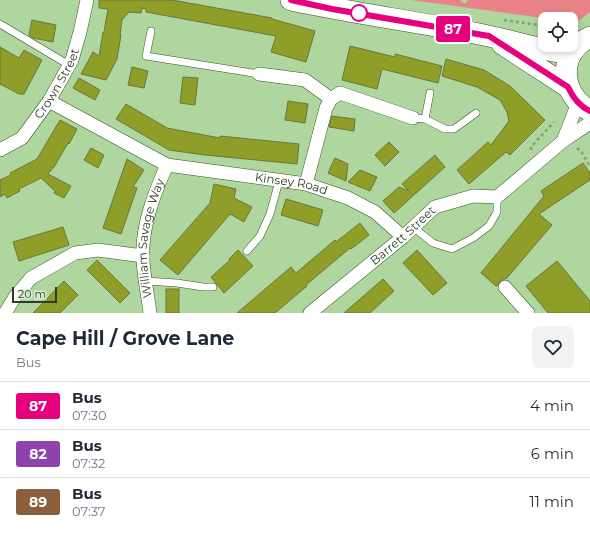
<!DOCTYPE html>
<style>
:root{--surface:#fff;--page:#f2f2f3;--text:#1f2937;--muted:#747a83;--line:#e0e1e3}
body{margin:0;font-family:Montserrat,sans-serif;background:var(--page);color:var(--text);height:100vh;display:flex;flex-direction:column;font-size:15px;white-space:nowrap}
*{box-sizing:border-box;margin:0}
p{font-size:13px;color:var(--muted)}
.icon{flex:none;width:22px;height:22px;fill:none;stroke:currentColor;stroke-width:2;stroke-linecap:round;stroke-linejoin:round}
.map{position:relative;height:313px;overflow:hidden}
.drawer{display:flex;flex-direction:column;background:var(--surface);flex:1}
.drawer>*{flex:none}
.badge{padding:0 8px;border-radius:3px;font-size:14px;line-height:26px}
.tools{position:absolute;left:538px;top:12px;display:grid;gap:8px}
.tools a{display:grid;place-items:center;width:40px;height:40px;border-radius:8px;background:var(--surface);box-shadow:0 2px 6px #0003;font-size:20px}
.scale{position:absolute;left:12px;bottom:10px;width:45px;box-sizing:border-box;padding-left:4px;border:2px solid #2c3c26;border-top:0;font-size:11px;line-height:14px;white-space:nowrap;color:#2c3c26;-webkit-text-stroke:3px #ddf0d5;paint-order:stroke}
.map>.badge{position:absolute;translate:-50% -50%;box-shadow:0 0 0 2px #fff}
.round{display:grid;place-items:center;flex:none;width:42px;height:42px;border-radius:8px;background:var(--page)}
.overview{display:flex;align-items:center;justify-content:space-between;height:68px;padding:0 16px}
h1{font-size:19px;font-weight:700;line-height:30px}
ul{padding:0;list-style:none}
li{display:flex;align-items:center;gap:12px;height:48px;padding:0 16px;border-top:1px solid var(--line)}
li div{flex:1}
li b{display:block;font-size:15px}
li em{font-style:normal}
li .badge{min-width:44px;font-weight:700;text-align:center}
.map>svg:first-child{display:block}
.green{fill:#e98389}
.building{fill:#8f9e28;stroke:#6c7539}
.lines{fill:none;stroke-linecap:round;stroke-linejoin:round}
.lane-casing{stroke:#335323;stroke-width:8}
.street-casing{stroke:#335323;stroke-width:14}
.primary-casing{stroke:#335323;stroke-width:22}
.path{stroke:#82a175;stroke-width:2.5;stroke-dasharray:3 3;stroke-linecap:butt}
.lane{stroke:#fff;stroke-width:7}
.street{stroke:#fff;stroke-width:13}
.primary{stroke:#fff;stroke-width:21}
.line-casing{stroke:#fff;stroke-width:9}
.line{stroke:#e6007e;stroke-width:6}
.stop-dot{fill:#fff;stroke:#e6007e;stroke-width:2}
.labels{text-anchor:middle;stroke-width:3;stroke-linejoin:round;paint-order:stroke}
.street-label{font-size:12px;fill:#2c3c26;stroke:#ddf0d5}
</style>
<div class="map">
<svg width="590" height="313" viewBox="0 0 590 313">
<rect width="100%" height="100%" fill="#afd69f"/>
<!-- green -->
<path class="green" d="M411,0h49l5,4 3,-4h122v12l-14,11 -5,-1v-3h-21z"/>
<!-- building -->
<g class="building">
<path d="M99,0h73l100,18v1l43,12 -9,31 -35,-10 5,-16 -130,-24v-3l-4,-1 -1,5 -12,-1 -7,8 -2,15h1l-4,24 -11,21 -25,-6 12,-22 6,4 4,-24h1l4,-23 -9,-1z"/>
<path d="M32,20l24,5 -3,17 -20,-4 -4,-3z"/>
<path d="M350,46l45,11v-3l47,12 -4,17 -56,-14 -5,20 -35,-9z"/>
<path d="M0,47l19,11 5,-8 18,10 -18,34h-5l-19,-10z"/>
<path d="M446,59l38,11 26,16 35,34 -35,35 -4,-3 -37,32 -12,-14 31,-28 3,3 18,-24 -2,-9 -7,-12 -23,-13 -35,-11z"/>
<path d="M132,67l16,4 -4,17 -16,-3z"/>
<path d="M183,77l15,1 -3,27 -15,-2z"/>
<path d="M79,78l21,12 -5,10 -22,-12z"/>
<path d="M288,101l20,3 -3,19 -20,-3z"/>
<path d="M126,104l41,24 53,10v-2l79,8 -2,20 -92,-9 -36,-5 -53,-31z"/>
<path d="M332,116l23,3 -1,12 -25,-4z"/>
<path d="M60,120l17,9 -8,15 -1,-1 -14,24 -6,7 23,12 -7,12 -10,-5 1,-2 -14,-13 -22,11 1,2 -13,7 -2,-4 -5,3v-17l11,-5 -1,-2 27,-14z"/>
<path d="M389,142l10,10 -14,14 -10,-11z"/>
<path d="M91,148l13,7 -6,13 -14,-8z"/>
<path d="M435,155l10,12 -51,46 -11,-12 16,-14 10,4 -7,-7z"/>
<path d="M335,158l13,6 -2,17 -18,-8z"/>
<path d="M127,159l17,11 -11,17 4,1 -16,46 -18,-6z"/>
<path d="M583,163l7,10v7l-51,34 13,11 -46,54h-3l-3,2 -3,5h-1l-15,-13 63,-77 -3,-5z"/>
<path d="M360,170l17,7 -7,14 -22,-9z"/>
<path d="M214,184l22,5 -2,9 18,9 -8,15 -14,-8 -52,61 -18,-15 50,-57z"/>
<path d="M286,199l37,11 -5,16 -37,-11z"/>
<path d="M360,223l9,12 -18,14 -1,-1 -44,37 1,1 -32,27h-38l54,-46 5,6 39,-33 1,2z"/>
<path d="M63,227l6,18 -50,16 -6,-19z"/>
<path d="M238,250l15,16 -29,27 -13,-16 19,-17 -1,-1z"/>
<path d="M417,250l30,33 -14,12 -30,-32z"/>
<path d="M97,260l33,33 -10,10 -33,-33z"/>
<path d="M557,261l33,40v12h-42l-22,-27z"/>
<path d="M383,279l11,12 -24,22h-26z"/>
<path d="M64,281l14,14 -18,18h-27z"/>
<rect x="166" y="289" width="13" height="24"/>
</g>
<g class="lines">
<!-- lane casing -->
<g class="lane-casing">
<g id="lane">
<path d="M0,24l69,41"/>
<path d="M151,31l-5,25 113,18"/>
<path d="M413,118l12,1 20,10h9l22,-16"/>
<path d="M425,119l5,-26"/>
<path d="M413,227l20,16 19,6 21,-11 16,-12 8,-14v-15"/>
<path d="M247,251l13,-15 10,-22 9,-33"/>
<path d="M146,281l31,2 26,4h10"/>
</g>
</g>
<!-- street casing -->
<g class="street-casing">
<g id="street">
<path d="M259,74l46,6 26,19"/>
<path id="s1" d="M49,101l118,64 139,19 42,14 27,14 28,25"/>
<path d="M563,141l15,-38"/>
<path id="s2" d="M0,150l22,-12 27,-37 12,-21 11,-20 8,-28 7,-32"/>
<path d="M306,184l20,-76 5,-9 9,-6 73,25"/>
<path d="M505,287l23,26"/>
<path d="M5,313l10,-16 16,-19 44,-25 23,-3 45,6"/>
<path id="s3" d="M150,313c-2,-17 -6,-35 -7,-53 -2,-33 11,-66 24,-95"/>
<path id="s4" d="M310,313l93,-76 32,-30 38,-11 24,1 66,-56 27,-18"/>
</g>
</g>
<!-- primary casing -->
<g class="primary-casing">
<g id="primary">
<path d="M291,0c62,13 126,22 188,34 31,6 61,16 92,20"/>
<path d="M590,37c-33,15 -30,58 0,74"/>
<path d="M502,44l66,43"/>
</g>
</g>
<!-- path -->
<g class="path">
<path d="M504,20l41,6"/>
<path d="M577,148l4,3 9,16"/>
<path d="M531,150v-3l23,-25"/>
</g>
<!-- lane -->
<use href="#lane" class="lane"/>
<!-- street -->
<use href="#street" class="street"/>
<!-- primary -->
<use href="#primary" class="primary"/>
</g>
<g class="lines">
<!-- line casing -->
<g class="line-casing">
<path id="line" d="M291,0l41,9 157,27 79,51c5,11 11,19 22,24"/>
</g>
<!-- line -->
<use href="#line" class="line"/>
</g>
<!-- markers -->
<circle class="stop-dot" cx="359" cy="13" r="8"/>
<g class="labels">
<!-- street labels -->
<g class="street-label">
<text dy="4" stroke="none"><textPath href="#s2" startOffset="90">Crown Street</textPath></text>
<text dy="4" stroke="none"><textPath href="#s1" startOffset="260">Kinsey Road</textPath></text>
<text dy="4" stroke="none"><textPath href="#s4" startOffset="121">Barrett Street</textPath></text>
<text dy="4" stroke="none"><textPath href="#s3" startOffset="76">William Savage Way</textPath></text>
</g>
</g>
</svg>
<div class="tools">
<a><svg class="icon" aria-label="locate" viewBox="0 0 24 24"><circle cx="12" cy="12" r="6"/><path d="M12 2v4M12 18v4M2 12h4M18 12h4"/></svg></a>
</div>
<div class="scale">20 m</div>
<b class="badge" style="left:453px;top:29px;background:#e6007e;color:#fff">87</b>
</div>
<section class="drawer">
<div class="overview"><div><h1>Cape Hill / Grove Lane</h1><p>Bus</p></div><a class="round"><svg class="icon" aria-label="heart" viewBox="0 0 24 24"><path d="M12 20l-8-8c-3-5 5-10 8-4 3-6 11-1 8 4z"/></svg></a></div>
<ul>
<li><span class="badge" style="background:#e6007e;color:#fff">87</span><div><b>Bus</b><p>07:30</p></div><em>4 min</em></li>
<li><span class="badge" style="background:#8e44ad;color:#fff">82</span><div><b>Bus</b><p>07:32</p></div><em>6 min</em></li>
<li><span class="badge" style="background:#8b5e3c;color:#fff">89</span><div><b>Bus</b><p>07:37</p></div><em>11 min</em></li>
</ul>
</section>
